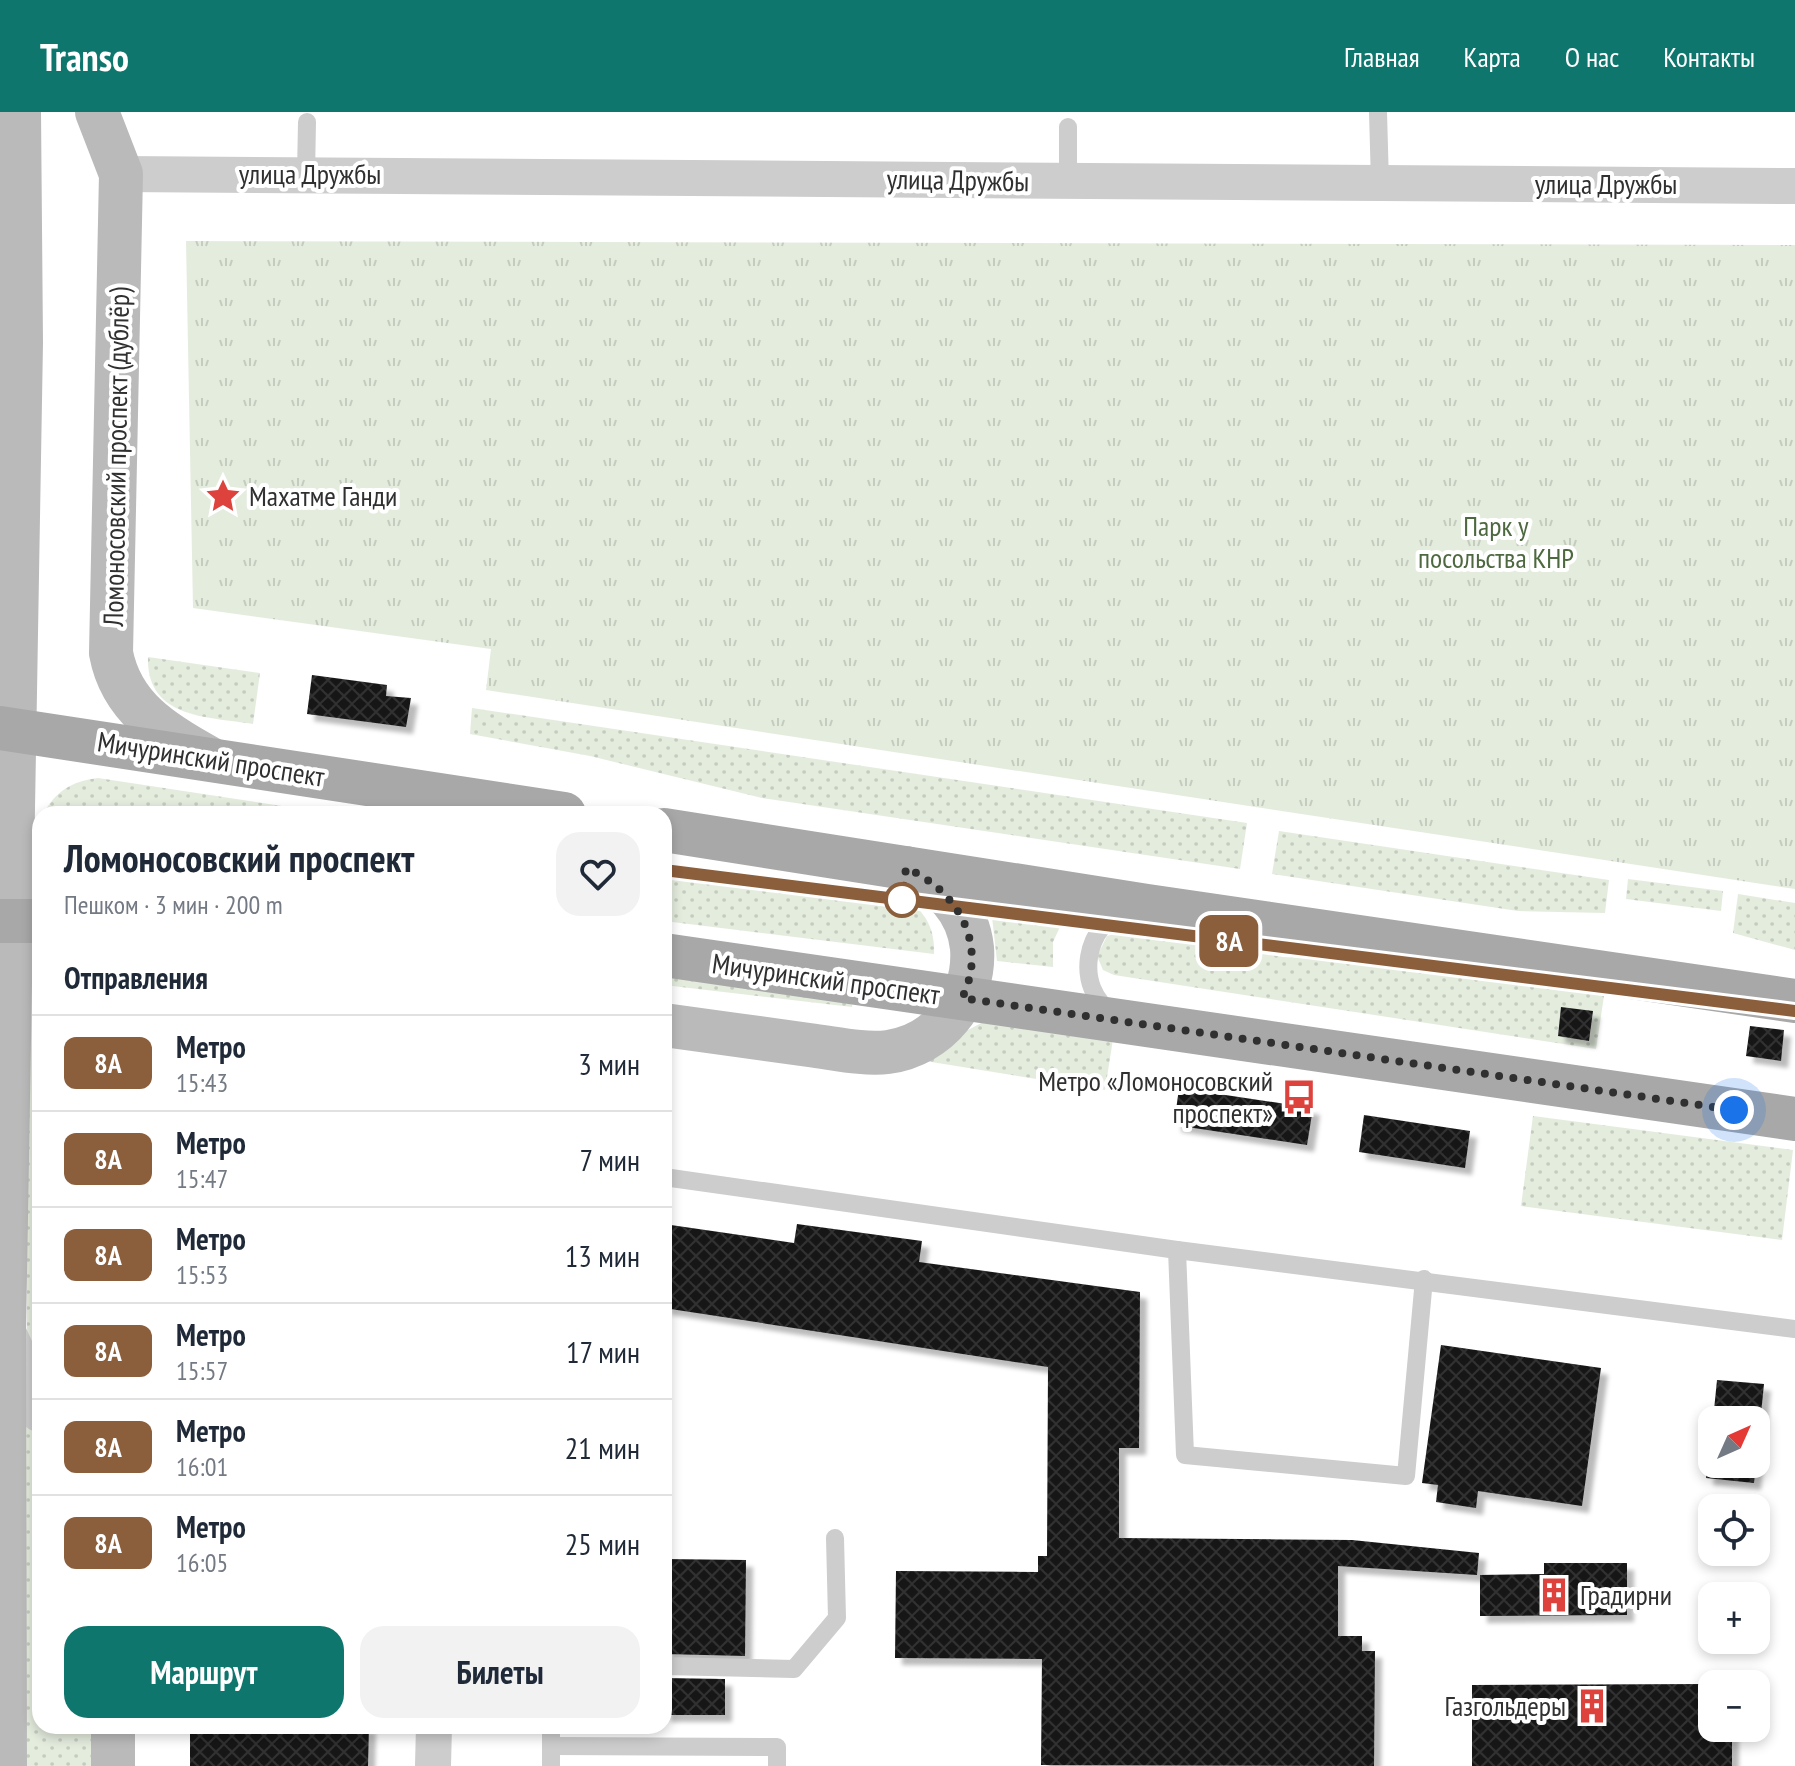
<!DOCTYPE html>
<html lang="ru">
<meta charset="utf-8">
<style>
:root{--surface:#fff;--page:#f2f2f3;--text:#1f2937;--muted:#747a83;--line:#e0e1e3;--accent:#0f766e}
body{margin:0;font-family:"PT Sans Narrow",sans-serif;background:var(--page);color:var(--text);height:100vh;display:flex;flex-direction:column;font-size:30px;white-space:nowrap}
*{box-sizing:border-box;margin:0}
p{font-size:26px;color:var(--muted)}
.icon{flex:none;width:44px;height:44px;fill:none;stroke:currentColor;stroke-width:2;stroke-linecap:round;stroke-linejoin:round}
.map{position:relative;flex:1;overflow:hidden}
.drawer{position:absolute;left:32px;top:694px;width:640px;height:928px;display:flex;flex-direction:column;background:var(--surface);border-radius:24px;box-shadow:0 4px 12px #0003}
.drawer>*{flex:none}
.badge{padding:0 16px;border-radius:12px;font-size:28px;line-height:52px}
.needle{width:52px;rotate:45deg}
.controls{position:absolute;left:1698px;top:1294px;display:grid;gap:16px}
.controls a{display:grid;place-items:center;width:72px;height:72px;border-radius:16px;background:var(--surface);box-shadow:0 4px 12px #0003;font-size:40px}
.you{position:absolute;width:40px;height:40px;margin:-20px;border:6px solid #fff;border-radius:50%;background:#1a73e8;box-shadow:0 0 0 12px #1a73e833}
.map>.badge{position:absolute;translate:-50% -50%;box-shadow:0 0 0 4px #fff}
h2{padding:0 32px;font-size:30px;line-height:72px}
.round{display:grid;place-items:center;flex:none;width:84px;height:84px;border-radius:24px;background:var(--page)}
.head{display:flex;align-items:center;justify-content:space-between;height:136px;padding:0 32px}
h1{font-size:38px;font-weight:800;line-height:60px}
.primary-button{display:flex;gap:16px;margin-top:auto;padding:16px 32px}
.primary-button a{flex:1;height:92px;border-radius:24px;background:var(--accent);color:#fff;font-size:32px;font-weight:800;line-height:92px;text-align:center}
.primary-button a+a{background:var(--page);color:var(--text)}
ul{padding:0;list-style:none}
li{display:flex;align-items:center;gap:24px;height:96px;padding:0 32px;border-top:2px solid var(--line)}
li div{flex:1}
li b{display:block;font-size:30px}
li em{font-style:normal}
li .badge{min-width:88px;font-weight:700;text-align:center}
header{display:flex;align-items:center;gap:48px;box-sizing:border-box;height:112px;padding:0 40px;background:var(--accent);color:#fff}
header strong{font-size:38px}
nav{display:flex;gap:44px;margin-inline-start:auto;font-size:28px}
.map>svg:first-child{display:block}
.grass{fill:url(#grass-dots)}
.park{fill:url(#park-tufts)}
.building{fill:url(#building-cross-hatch);filter:url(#shadow)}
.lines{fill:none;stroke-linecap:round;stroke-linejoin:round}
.service{stroke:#cdcdcd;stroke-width:18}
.minor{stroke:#cdcdcd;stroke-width:36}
.tertiary{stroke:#cdcdcd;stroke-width:44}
.secondary{stroke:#bababa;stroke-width:44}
.primary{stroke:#a8a8a8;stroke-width:44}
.line-casing{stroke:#fff;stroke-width:18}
.line{stroke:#8b5e3c;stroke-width:12}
.walk{stroke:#303030;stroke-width:8;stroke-dasharray:0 14.4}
.stop-dot{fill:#fff;stroke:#8b5e3c;stroke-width:4}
.labels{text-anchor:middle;stroke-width:8;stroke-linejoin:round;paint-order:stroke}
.street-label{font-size:28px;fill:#303030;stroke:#fff}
.poi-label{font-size:28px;fill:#303030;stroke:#fff;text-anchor:start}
.park-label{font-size:28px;fill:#4e693f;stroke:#fff}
</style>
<header>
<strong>Transo</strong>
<nav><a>Главная</a><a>Карта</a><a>О нас</a><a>Контакты</a></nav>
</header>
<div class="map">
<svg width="1795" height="1654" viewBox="0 0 1795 1654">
<defs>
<pattern id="grass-dots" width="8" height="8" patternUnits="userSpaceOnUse" patternTransform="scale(2)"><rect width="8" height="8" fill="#e4ecde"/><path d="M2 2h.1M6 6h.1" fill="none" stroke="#c4cbbf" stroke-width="1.8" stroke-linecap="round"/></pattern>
<pattern id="park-tufts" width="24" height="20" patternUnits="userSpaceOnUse" patternTransform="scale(2)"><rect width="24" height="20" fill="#e4ecde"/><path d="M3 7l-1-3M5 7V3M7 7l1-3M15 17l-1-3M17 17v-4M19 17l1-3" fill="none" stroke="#c4cbbf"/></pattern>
<pattern id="building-cross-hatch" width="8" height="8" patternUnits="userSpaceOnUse" patternTransform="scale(2)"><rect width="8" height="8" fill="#171717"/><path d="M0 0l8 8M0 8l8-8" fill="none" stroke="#303030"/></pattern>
<filter id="shadow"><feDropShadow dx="7" dy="7" stdDeviation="2" flood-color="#0004"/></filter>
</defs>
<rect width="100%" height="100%" fill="#fff"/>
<!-- grass -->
<g class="grass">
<path d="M148,545l112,16 -7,51c-44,-7 -107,-5 -105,-67z"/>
<path d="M472,596l775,115 -7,46 -478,-71 -172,-42 -120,-22z"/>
<path d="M98,666l224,34 -279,2c13,-23 29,-33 55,-36z"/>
<path d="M1279,719l330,49 -4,33 -87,-2 -246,-37z"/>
<path d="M664,751l238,32c22,16 33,31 32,59l-270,-33z"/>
<path d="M1628,767l95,12 -2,20 -95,-12z"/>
<path d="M1738,782l57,9v47l-62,-17z"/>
<path d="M991,796l74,8 -12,26v25l-56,-6z"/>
<path d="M1117,821l166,24 212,12 111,14 -10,66 -482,-74 -11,-5 -6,-14 10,-20z"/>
<path d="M27,846h13v428l-13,-49z"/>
<path d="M664,856l190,26 -2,13 -188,-22z"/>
<path d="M987,908l126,19 -8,51 -192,-31z"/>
<path d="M1533,1004l260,34 -11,90 -261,-34z"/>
<path d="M26,1310l9,4 5,9v291h52v40h-69z"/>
</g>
<!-- park -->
<path class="park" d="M186,129l1609,4v644l-1309,-199 5,-41 -298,-41z"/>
<!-- building -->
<g class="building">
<path d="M312,563l75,10 -1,11 25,2 -5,29 -99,-13z"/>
<path d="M1561,895l32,4 -4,30 -31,-5z"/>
<path d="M1750,914l34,4 -3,31 -35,-5z"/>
<path d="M1179,976l134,20 -6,37 -133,-20z"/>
<path d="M1364,1003l106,16 -5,37 -106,-16z"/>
<path d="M664,1112l130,19 3,-19 125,17 -3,21 221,30 -1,156h-20v90l233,2 127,13 -2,22 -139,-9v70h24v15h13l-1,115 -333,-1 1,-106 -147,-1 1,-87 142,1v-16h9l1,-189 -384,-59z"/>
<path d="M1441,1233l160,23 -19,138 -104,-15 -2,17 -40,-6 2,-17 -16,-2z"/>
<path d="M1717,1268l47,4 -8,80v-44h-43z"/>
<path d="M1712,1314v38h44l-2,19 -48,-5z"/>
<path d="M664,1447l82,1 -1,96 -81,-2z"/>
<path d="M1544,1451h83v52l-147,1v-41l64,-1z"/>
<path d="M664,1566l61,1v36h-61z"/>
<path d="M1712,1572v44h20v38h-260v-81z"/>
<path d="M190,1614h179l-1,40h-178z"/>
</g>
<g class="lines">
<!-- service -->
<g class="service">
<path d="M1378,0l2,71"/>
<path d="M306,62l1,-52"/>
<path d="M1068,69v-54"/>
<path d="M1113,901c-40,-24 -29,-92 16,-103"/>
<path d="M664,1065l513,73 618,79"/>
<path d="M1177,1138l8,205 221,21 18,-197"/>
<path d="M664,1554l130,3 43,-51 -2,-80"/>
<path d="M551,1634l226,1v19"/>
<path d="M551,1654v-40"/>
</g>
<!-- minor -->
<g class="minor">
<path d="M121,62l1674,12"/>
<path d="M433,1654l1,-40"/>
</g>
<!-- tertiary -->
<path class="tertiary" d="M4,1221l36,77"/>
<!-- secondary -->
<g class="secondary">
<path d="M97,0l24,62 -10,479c10,54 52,80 98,105"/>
<path d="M664,913c48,7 97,13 145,20 25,3 54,10 79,7 50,-7 88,-52 84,-104 -4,-39 -31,-65 -66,-80"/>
<path d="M113,1614v40"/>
<path d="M5,1654l-1,-433 17,-991 -2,-230"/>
</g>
<!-- primary -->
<g class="primary">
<path d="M0,616l564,86"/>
<path d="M664,718l483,76 648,95"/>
<path d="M0,809h40"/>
<path d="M664,843l1131,164"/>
</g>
</g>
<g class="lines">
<!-- line casing -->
<g class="line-casing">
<path id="line" d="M664,758l1131,141"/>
</g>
<!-- line -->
<use href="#line" class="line"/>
<!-- walk -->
<path class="walk" d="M902,788l4,-32c51,22 83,76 56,130l772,112"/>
</g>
<!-- icons -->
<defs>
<g id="sight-bare" transform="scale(2.76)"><path d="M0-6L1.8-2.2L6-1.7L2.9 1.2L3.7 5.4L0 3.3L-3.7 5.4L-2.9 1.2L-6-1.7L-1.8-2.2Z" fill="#dd423c" stroke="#fff" stroke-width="2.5" paint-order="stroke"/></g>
<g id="bus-bare" transform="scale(2.76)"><path d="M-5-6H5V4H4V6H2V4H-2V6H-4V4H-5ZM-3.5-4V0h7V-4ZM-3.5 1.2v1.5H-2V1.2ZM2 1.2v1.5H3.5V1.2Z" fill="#dd423c" stroke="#fff" stroke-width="2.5" paint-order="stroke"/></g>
<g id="building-bare" transform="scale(2.76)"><path d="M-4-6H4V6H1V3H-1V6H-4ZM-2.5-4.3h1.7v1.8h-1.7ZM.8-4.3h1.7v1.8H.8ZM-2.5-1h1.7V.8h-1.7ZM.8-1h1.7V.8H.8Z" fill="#dd423c" stroke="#fff" stroke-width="2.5" paint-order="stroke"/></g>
</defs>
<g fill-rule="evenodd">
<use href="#sight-bare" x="223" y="384"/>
<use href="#bus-bare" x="1299" y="985"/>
<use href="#building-bare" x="1554" y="1483"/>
<use href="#building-bare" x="1592" y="1594"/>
</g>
<!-- markers -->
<circle class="stop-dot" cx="902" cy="788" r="16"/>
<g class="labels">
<!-- street labels -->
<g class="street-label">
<text x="310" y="72">улица Дружбы</text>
<text transform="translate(958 68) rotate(1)" y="10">улица Дружбы</text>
<text x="1606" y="82">улица Дружбы</text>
<text transform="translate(116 345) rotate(-89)" y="10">Ломоносовский проспект (дублёр)</text>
<text transform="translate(211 647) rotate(9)" y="10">Мичуринский проспект</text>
<text transform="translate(826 867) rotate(8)" y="10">Мичуринский проспект</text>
</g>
<!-- poi labels -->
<g class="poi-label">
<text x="249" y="394">Махатме Ганди</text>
<text x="1273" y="979" text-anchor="end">Метро «Ломоносовский<tspan x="1273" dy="32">проспект»</tspan></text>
<text x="1580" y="1493">Градирни</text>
<text x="1566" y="1604" text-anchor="end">Газгольдеры</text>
</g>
<!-- park labels -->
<g class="park-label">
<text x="1496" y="424">Парк у<tspan x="1496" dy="32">посольства КНР</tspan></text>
</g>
</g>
</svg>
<div class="controls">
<a><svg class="needle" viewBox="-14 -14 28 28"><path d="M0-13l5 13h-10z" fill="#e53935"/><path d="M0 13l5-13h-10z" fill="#747a83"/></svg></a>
<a><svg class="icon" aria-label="locate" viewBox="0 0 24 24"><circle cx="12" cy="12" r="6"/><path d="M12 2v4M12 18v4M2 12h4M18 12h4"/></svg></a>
<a>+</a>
<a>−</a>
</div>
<div class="you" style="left:1734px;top:998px"></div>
<b class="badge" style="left:1229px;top:829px;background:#8b5e3c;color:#fff">8А</b>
<section class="drawer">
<div class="head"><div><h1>Ломоносовский проспект</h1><p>Пешком · 3 мин · 200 m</p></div><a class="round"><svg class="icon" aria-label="heart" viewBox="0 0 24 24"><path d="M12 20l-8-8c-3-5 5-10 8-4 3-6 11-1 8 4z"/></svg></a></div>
<h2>Отправления</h2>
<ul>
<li><span class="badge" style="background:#8b5e3c;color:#fff">8А</span><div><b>Метро</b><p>15:43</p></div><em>3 мин</em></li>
<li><span class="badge" style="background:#8b5e3c;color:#fff">8А</span><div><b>Метро</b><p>15:47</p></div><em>7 мин</em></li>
<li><span class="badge" style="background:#8b5e3c;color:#fff">8А</span><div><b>Метро</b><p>15:53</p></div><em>13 мин</em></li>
<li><span class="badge" style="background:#8b5e3c;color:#fff">8А</span><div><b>Метро</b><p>15:57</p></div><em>17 мин</em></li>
<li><span class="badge" style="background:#8b5e3c;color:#fff">8А</span><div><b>Метро</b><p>16:01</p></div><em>21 мин</em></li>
<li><span class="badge" style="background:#8b5e3c;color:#fff">8А</span><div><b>Метро</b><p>16:05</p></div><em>25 мин</em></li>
</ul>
<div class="primary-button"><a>Маршрут</a><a>Билеты</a></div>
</section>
</div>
